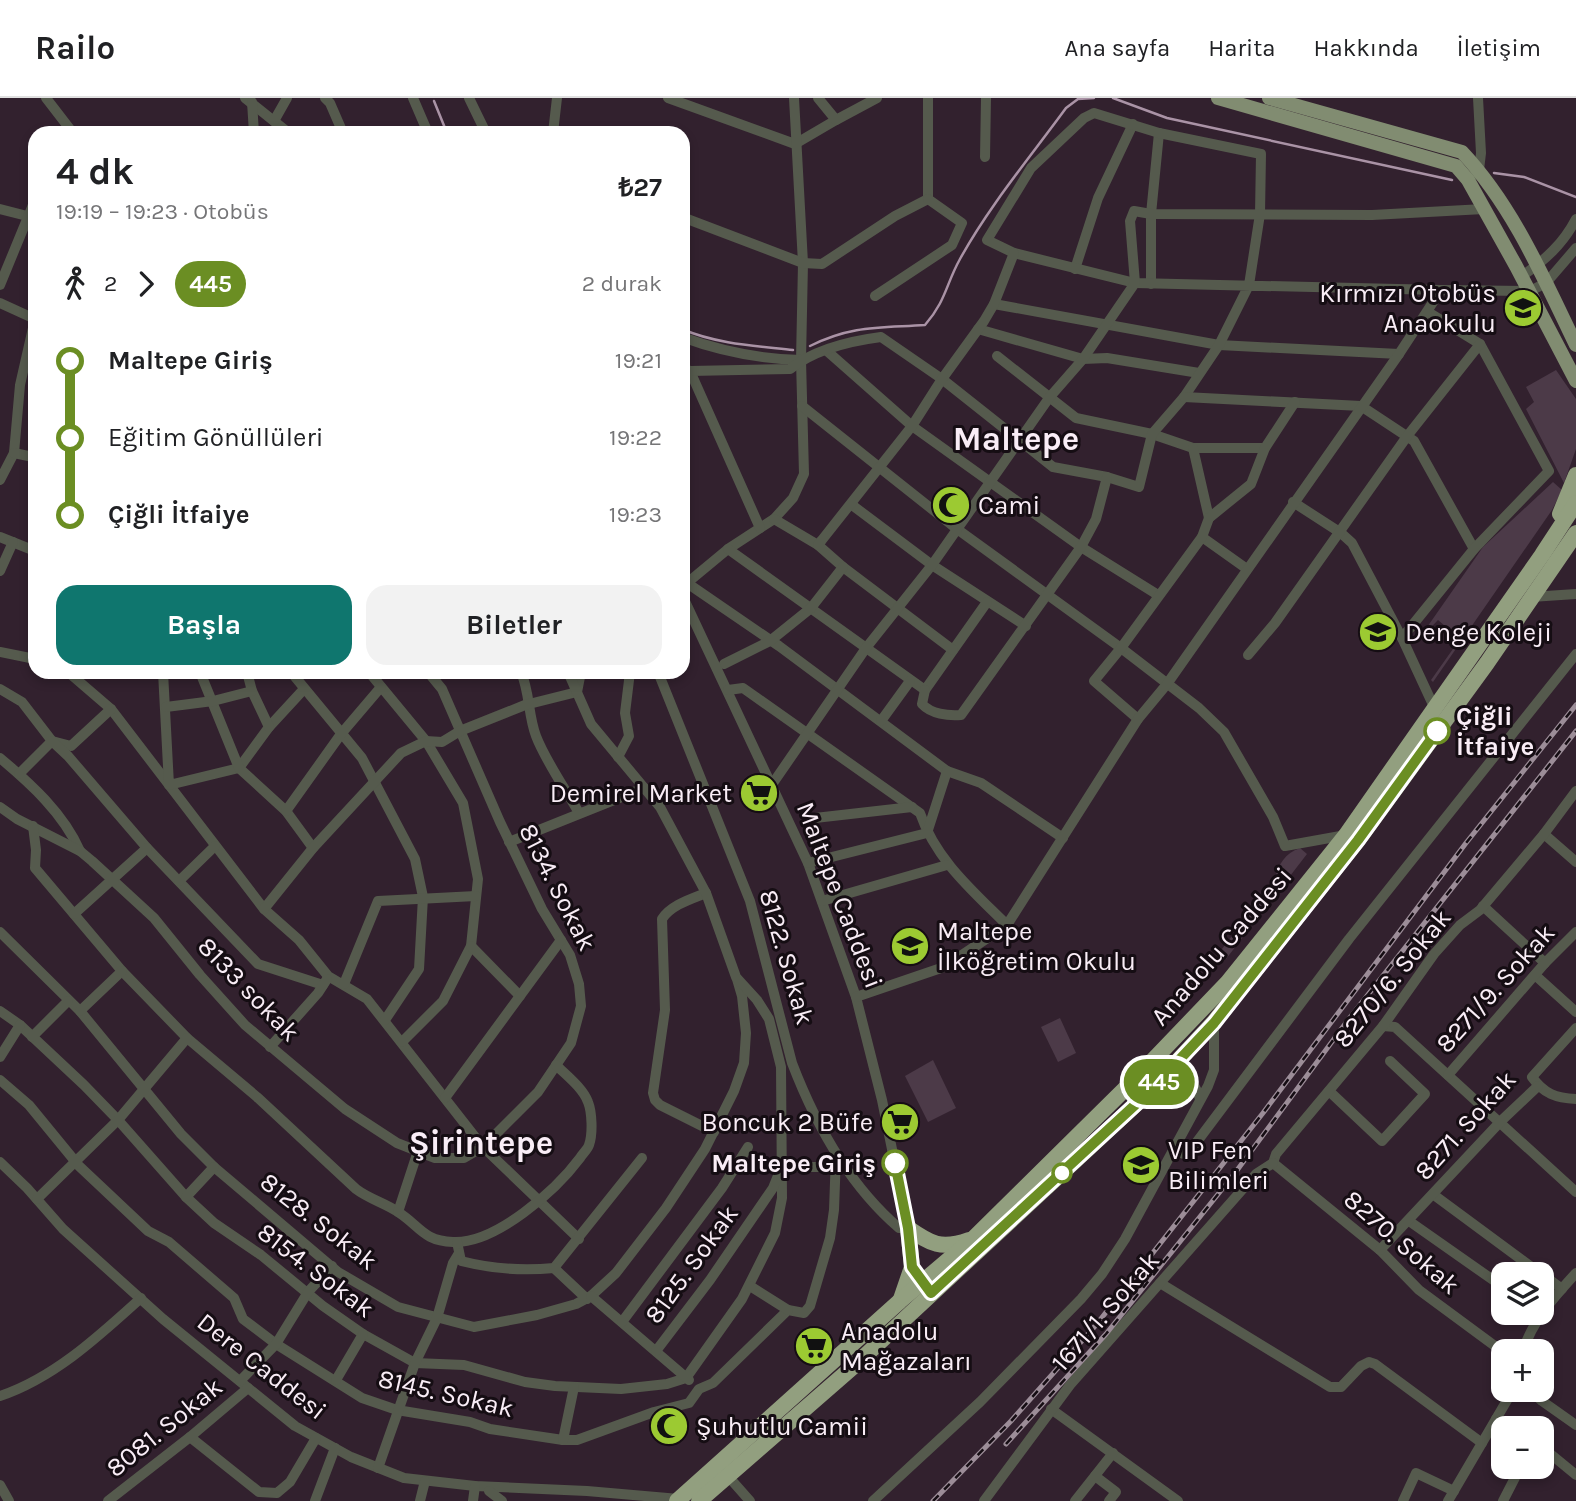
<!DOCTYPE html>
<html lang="tr">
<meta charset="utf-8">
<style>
:root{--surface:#fff;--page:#f2f2f2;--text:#202124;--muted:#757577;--line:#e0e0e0;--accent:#0f766e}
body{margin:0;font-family:Karla,sans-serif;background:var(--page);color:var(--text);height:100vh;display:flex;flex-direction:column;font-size:26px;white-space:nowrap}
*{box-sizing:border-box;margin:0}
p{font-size:23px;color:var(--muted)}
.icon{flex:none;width:38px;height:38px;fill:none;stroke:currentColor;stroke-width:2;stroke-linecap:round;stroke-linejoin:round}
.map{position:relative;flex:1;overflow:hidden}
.details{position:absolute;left:28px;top:28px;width:662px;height:553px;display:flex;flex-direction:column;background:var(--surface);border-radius:21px;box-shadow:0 4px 10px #0003}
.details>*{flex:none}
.badge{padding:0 14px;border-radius:23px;font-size:24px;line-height:46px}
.controls{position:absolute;left:1491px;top:1164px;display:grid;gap:14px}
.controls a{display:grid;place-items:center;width:63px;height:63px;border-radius:14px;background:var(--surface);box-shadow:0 4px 10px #0003;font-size:35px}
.map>.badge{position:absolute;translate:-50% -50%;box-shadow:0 0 0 4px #fff}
.legs{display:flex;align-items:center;gap:10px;height:77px;padding:0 28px;font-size:23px}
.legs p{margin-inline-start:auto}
.overview{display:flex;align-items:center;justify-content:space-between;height:119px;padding:0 28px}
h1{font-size:38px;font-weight:700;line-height:52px}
.primary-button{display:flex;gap:14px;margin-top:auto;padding:14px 28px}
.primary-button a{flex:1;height:80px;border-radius:21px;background:var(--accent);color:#fff;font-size:28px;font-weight:700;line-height:80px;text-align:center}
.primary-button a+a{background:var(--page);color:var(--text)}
ul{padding:0 28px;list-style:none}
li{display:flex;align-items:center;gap:24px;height:77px;font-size:26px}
li i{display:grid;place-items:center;width:10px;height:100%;margin:0 9px;background:currentColor}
li i::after{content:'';width:18px;height:18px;margin:-9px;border:5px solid;border-radius:50%;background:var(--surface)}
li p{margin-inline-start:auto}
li:first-child i{background:linear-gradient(#0000 50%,currentColor 0)}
li:last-child i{background:linear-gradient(currentColor 50%,#0000 0)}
header{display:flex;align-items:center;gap:42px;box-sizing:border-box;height:98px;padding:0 35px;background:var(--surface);border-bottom:2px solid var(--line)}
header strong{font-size:33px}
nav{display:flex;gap:38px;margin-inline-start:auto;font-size:24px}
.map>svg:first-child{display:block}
.green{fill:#4c3a48}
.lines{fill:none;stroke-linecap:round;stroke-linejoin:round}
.stream{stroke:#aa93a6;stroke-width:2.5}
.minor{stroke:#555a4d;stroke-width:10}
.major{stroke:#818c71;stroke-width:14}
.highway{stroke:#929f7f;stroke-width:16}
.rail-casing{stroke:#9c8d98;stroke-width:5}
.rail{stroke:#150d13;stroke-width:2.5;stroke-dasharray:8;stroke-linecap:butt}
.line-1-casing{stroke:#fff;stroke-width:16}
.line-1{stroke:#6b8e23;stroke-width:10}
.stop-1-dot{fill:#fff;stroke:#6b8e23;stroke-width:3.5}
.labels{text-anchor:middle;stroke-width:6;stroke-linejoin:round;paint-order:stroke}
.poi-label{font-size:26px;fill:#f9edf6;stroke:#150d13;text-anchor:start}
.stop-label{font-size:26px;font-weight:bold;fill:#f9edf6;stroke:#150d13;text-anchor:start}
.street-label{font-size:26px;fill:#f9edf6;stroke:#150d13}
.district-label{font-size:33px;font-weight:bold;fill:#f9edf6;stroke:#150d13}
</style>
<header>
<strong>Railo</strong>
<nav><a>Ana sayfa</a><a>Harita</a><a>Hakkında</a><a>İletişim</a></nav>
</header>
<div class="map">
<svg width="1576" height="1403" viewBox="0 0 1576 1403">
<rect width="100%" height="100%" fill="#32212e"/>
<!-- green -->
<g class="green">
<path d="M1556,272l20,29v50l-12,34 -38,-74 8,-7 -8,-15z"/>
<path d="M1553,384l9,8 -10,20 -119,172 -2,-2 29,-41 -22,-19 -22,23 67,-96z"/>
<path d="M1300,750l7,6 -81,105 -4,-10 53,-70c3,-14 10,-26 25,-31z"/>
<path d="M1060,920l16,35 -18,9 -17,-35z"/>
<path d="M933,962l23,48 -28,14 -23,-46z"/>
</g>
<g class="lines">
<!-- stream -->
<g class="stream">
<path d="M1113,0l54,20 285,62"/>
<path d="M434,3l13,32"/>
<path d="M1494,75l30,4 52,20"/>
<path d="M682,231c34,15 75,17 111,21"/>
<path d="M810,248c42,-21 70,-18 115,-21 21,-24 21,-41 35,-66 29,-53 71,-103 106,-151l12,-9 16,-1"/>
</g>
<!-- minor -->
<g class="minor">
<path d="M46,0l27,35"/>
<path d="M245,0l40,32 2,3"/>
<path d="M325,0l5,5 13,30"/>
<path d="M413,0l15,35"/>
<path d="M469,0l17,35"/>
<path d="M668,0l127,46 41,-24"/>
<path d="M794,0l9,165 -2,97 3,114 -11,24 -19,21 -46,30 -41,34 92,63 168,125"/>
<path d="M818,0l18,22 41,-22"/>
<path d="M252,4l2,31"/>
<path d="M274,23l13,-23"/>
<path d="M553,35l4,-35"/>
<path d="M985,59l1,-59"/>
<path d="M1475,76l4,-4 2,-17 -3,-55"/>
<path d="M928,101v-101"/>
<path d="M0,111l35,9"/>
<path d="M682,119l121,46 19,1 73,-48 33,-17"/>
<path d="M1075,171l23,-71 35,-74"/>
<path d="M1522,178c23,-16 41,-32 54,-57"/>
<path d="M1151,186v-70l8,-81"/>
<path d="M0,187l35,-85"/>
<path d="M875,198l77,-51 10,-22 -34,-24"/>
<path d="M0,205l35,16 -15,66 -6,68 -14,27"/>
<path d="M994,206l225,41 180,9"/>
<path d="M978,231l105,30 24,-1 92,15"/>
<path d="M682,239c38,14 79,22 119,23"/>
<path d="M827,253l85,75 169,121 77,48"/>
<path d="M997,258l79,62 76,16 41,14h72"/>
<path d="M682,270l8,3 70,157"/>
<path d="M690,273l100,-2c25,-20 60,-28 91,-32l61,42 111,88 54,10 32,10 13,-53 32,-37 35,-52 30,-60 11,-71 1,-60 -102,-21 -65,-20 -10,5 -53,50 -44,72 27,13 121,30 306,7"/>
<path d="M1184,299l177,9 53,35 60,108"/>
<path d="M802,308l155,123 164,119 78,60 25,24 49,85 12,29 61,-11"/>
<path d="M1193,350l16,70"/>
<path d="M14,355l19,4 2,-4"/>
<path d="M1293,404l48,31 11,10 50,95 32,69"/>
<path d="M852,407l80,60 94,61"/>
<path d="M774,421l44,26 3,-4"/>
<path d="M0,439l35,14"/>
<path d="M1202,439l45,32"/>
<path d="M728,451l197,141 62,-88"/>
<path d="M0,473l13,-29"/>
<path d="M1531,499l45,-3"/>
<path d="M1402,540l72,-89 75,-78 -69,-127 -52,-32"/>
<path d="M953,552l-110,-83 -25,-22 94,-119 30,-47 42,-58 10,-17 20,-51"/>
<path d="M0,554l35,7"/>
<path d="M1248,557l27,-32 133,-188 72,-91"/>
<path d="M724,566l46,-23 41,-33 32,-41"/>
<path d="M68,574l43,37 153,200 35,31 29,36 39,23 116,148 96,92"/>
<path d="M163,574l6,113 70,-17 30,-41 35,-38"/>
<path d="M200,574l39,96 47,43 27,37"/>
<path d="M247,574l5,19 17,36"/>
<path d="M291,574l71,86 53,101 8,38 -4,72 -34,51"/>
<path d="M369,574l57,69 37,62 15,76 -7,67 -28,55 -41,41"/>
<path d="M521,574c9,21 7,43 15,64 9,24 30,54 43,77"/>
<path d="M658,574l92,229 42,162c23,60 58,123 107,165h9l-26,-128 -26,-103 -48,-134 -126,-268"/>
<path d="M0,591l22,13 30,39 19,5 40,-37"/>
<path d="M728,592l15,-2 177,125c16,47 53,78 87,112"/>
<path d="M925,592l-3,14c9,10 26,12 39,11l120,-168 15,-28 11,-42"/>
<path d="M166,609l47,-6 39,-10"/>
<path d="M1138,621l-44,-38 27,-33 81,-111 7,-19 42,-34 14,-36 30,-46"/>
<path d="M881,623l29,-40"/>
<path d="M618,659l11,-21 -4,-23 5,-41"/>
<path d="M0,660c31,26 63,55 80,93"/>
<path d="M19,676l33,-33 16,15 79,92 111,116 65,21"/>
<path d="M771,688l95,-138 66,-83 117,-167 34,-39 52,-76 -5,-62 4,-10 17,3 221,1 112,-6"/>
<path d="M0,709l17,12 63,32 12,10 62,57 46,57 45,50 100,84 52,34 38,15h29l19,-11 55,-55 33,-49 10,-37 -2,-22 -9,-29 -28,-46 -42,-87 -58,-133 -14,-17"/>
<path d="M286,713l55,-77 40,-47"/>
<path d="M815,720l97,-11"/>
<path d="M33,728l3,24 -1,18 87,103 65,67 70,59 99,92c13,10 29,14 42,23 22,14 25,29 55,30 43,2 103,-52 127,-84 2,-4 8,-9 9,-13 4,-11 3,-33 -1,-43 -5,-14 -22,-27 -32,-37"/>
<path d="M1544,736l32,28"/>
<path d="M509,744l135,-54"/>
<path d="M808,765l119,-30 20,-62 34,12 82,55"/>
<path d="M179,783l36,-35"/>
<path d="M706,795c-15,6 -35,12 -44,26l3,91 -12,83 2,7 5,5 54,27"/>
<path d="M822,803l125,-36"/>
<path d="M1483,808l62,57"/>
<path d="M264,811l49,-61 88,-95 25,-12 16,1 18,-11 65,-26 52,-13 4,-20"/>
<path d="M74,816l73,-66"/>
<path d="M0,834l80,79 101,123 33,33 124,105 60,35 76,20 63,-12 39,-11 15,-8 25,-23 50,-65 39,-59 29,-58 10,-28 2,-30 -4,-37 -5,-17"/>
<path d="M471,848l49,50"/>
<path d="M1535,877l41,37"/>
<path d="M344,886l34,-83 98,-5"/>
<path d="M856,899l88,-30 63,-42 131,-206 29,-35 232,-330 42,-64 89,1 16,-8 30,-35"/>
<path d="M0,913l20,14 64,60 34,35 68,77 28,26 47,32 62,51 40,28 52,29 49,2 61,17 30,4 66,3 46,-5 19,-6 56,-79 33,-66 7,-35 -1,-131 -12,-48 -12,-19 -21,-23 -30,-84 -46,-86 -69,-83 -23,-52"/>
<path d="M80,913l42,-40"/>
<path d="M1383,928l12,1 181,165"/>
<path d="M1576,930l-44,49c12,17 24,21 44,22"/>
<path d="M32,939l36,-36"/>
<path d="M270,949l48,-54 9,-14"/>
<path d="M0,959l20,-32"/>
<path d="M1448,977l97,-112 31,-31"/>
<path d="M1164,979c21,-2 30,1 36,22"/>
<path d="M0,982l29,25 50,61 69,65 21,11 65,56 9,21 33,25 86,54 35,12 73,12 20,7 73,11h14l77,-28 35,-9 10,-14 14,-6 75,-73 16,3 6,-7 20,-68 4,-28 2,-55"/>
<path d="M1329,993l53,50 43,-47 -35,-33"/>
<path d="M445,1000l116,-158"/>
<path d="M1174,1053l13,4 162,-216 227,-285"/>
<path d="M0,1064l27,26 36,41 100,90 132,107 56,31 53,21 71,8 112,5 92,8"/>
<path d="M1273,1065l3,-9 107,-128 51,-72 26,-29 20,-15 64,-76 32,-43"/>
<path d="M1273,1065l107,87 39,40 84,62"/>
<path d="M781,1069h60"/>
<path d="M1434,1097l107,79"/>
<path d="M186,1099l28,-30"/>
<path d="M37,1101l81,-79 69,-82"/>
<path d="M398,1114l20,-61"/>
<path d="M1409,1123l94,66"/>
<path d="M457,1144l4,19c31,8 61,10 93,7l88,-110"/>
<path d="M1380,1152l121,-129 37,-35"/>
<path d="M554,1170l33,31"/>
<path d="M1542,1176l20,15"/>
<path d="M1160,1185l170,104h11l20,-21 8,-4 6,2 107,79"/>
<path d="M750,1188l38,24"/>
<path d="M591,1198l98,84"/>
<path d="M622,1224l100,-134 26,-41"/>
<path d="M656,1253l54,-71 63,-92 6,-15"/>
<path d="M1523,1253c9,-30 32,-55 53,-78"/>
<path d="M336,1282l27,-46"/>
<path d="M240,1283l36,-37 32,-52 24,-26"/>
<path d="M1530,1292l12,11 34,24"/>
<path d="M0,1298c54,-18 99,-60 141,-98"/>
<path d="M1051,1311l127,92"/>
<path d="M1496,1321l16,9"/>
<path d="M190,1339l69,55 18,1 13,-11 26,-44"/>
<path d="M563,1342l11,-53"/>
<path d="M1542,1349l34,28"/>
<path d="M378,1370l37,-105 22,-45 16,-55 6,-10"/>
<path d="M727,1377l23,26"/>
<path d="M1095,1378l21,16 -7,9"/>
<path d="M0,1387l9,16"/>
<path d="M489,1393l13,10"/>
<path d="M108,1403l82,-64 58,-49"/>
<path d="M315,1403l20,-53"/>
<path d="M420,1403l5,-20"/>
<path d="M473,1403l2,-15"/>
<path d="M873,1403l107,-99 101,-103 21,-25 23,-35 83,-153 6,-16v-48"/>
<path d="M984,1403l86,-116 186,-211 17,-11"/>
<path d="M1075,1403l38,-48"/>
<path d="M1403,1403l13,-28 38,18"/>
<path d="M1448,1403l65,-111"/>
<path d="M1503,1403l18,-35"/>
</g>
<!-- major -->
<g class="major">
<path d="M1218,0l238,68 12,14 48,86 60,115"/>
<path d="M1269,0l193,54c51,54 82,127 114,193"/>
</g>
<!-- highway -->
<g class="highway">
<path d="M1560,416l16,-39"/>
<path d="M908,1130c23,16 33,22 61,12"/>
<path d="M901,1201l11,-32 -4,-39"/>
<path d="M677,1403l223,-200 74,-63 162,-160 92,-96 118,-147 196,-280 34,-52"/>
<path d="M699,1403l155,-135 294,-273 66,-71 144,-182 129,-177 89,-130"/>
</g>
<!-- rail casing -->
<g class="rail-casing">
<g id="rail">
<path d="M1006,1346l100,-110 129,-161 113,-153 228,-289"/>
<path d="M933,1403l78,-80 85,-96 167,-212 203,-270 110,-138"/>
</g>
</g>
<!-- rail -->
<use href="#rail" class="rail"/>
</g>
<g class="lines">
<!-- line-1 casing -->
<g class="line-1-casing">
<path id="line-1" d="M895,1065l13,65 4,39 19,26 217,-200 66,-70 144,-183 79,-109"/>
</g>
<!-- line-1 -->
<use href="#line-1" class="line-1"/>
</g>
<!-- icons -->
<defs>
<g id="school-disc" transform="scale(2.0125)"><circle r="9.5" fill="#9cca32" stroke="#150d13"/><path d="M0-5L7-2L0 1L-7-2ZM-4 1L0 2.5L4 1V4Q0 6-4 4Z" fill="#111"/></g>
<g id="mosque-disc" transform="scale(2.0125)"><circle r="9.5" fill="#9cca32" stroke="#150d13"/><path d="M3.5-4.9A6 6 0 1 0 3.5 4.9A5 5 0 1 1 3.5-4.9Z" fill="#111"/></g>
<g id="supermarket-disc" transform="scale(2.0125)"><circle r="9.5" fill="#9cca32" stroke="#150d13"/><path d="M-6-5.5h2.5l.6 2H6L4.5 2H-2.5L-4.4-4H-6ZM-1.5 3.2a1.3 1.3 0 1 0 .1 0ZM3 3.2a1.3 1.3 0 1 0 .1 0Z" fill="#111"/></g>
</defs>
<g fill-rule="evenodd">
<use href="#school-disc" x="1523" y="210"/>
<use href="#mosque-disc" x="951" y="407"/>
<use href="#school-disc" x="1378" y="534"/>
<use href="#supermarket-disc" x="759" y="695"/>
<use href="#school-disc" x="910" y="848"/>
<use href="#supermarket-disc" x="900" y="1024"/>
<use href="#school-disc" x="1141" y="1067"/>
<use href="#supermarket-disc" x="814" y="1248"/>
<use href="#mosque-disc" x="669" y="1328"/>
</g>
<!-- markers -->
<g class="stop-1-dot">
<circle cx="1437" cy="633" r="12"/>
<circle cx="895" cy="1065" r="12"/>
<circle cx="1062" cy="1075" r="9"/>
</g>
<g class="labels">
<!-- poi labels -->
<g class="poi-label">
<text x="1496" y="204" text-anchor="end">Kırmızı Otobüs<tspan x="1496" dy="30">Anaokulu</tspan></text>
<text x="978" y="416">Cami</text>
<text x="1405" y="543">Denge Koleji</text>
<text x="732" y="704" text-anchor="end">Demirel Market</text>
<text x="937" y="842">Maltepe<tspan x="937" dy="30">İlköğretim Okulu</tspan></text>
<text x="873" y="1033" text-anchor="end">Boncuk 2 Büfe</text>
<text x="1168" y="1061">VIP Fen<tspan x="1168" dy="30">Bilimleri</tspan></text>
<text x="841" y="1242">Anadolu<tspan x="841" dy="30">Mağazaları</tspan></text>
<text x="696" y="1337">Şuhutlu Camii</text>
</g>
<!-- stop labels -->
<g class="stop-label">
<text x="1456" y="627">Çiğli<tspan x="1456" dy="30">İtfaiye</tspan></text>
<text x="876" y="1074" text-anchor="end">Maltepe Giriş</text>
</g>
<!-- street labels -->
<g class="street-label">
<text transform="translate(558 789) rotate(63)" y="9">8134. Sokak</text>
<text transform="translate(840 797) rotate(69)" y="9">Maltepe Caddesi</text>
<text transform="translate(1221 848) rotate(-49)" y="9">Anadolu Caddesi</text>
<text transform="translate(787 859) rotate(74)" y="9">8122. Sokak</text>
<text transform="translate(1392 880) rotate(-51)" y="9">8270/6. Sokak</text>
<text transform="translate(1495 890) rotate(-48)" y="9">8271/9. Sokak</text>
<text transform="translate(249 891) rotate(46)" y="9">8133 sokak</text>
<text transform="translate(1465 1027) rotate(-48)" y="9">8271. Sokak</text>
<text transform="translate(319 1123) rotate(38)" y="9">8128. Sokak</text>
<text transform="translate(1402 1144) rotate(41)" y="9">8270. Sokak</text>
<text transform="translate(691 1166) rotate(-54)" y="9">8125. Sokak</text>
<text transform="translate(316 1172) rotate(37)" y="9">8154. Sokak</text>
<text transform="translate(1105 1213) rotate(-49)" y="9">1671/1. Sokak</text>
<text transform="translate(262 1268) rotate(38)" y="9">Dere Caddesi</text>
<text transform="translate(446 1295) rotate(13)" y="9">8145. Sokak</text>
<text transform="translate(164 1329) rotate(-39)" y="9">8081. Sokak</text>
</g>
<!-- district labels -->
<g class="district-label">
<text x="1016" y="352">Maltepe</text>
<text x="481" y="1056">Şirintepe</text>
</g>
</g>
</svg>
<div class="controls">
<a><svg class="icon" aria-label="layers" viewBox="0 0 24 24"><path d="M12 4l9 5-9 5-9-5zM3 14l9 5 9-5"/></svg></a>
<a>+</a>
<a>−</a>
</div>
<b class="badge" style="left:1159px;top:984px;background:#6b8e23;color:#fff">445</b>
<section class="details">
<div class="overview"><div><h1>4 dk</h1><p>19:19 – 19:23 · Otobüs</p></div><b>₺27</b></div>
<div class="legs"><svg class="icon" aria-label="walk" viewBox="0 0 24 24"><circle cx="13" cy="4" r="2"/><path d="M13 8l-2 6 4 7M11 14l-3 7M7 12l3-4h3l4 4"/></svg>2<svg class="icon" aria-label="forward" viewBox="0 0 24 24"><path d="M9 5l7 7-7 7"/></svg><b class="badge" style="background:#6b8e23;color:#fff">445</b><p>2 durak</p></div>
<ul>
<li><i style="color:#6b8e23"></i><b>Maltepe Giriş</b><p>19:21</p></li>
<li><i style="color:#6b8e23"></i><span>Eğitim Gönüllüleri</span><p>19:22</p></li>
<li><i style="color:#6b8e23"></i><b>Çiğli İtfaiye</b><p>19:23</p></li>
</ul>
<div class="primary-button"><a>Başla</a><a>Biletler</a></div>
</section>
</div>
